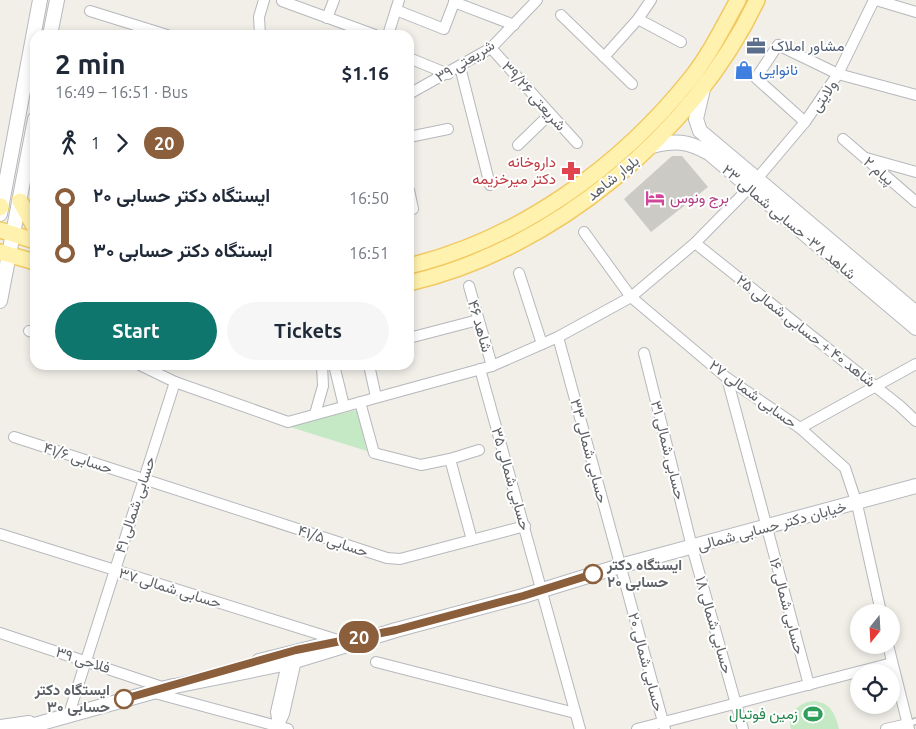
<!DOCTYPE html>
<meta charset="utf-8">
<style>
:root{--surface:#fff;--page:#f6f6f7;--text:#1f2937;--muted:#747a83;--accent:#0f766e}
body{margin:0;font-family:Ubuntu,Vazirmatn,sans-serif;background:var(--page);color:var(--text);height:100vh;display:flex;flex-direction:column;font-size:19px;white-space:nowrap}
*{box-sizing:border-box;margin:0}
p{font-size:16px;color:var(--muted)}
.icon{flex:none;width:28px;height:28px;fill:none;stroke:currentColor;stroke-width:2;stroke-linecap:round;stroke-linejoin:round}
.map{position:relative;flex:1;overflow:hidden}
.details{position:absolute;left:30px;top:30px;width:384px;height:340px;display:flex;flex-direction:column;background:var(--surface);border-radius:15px;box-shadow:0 2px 8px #0003}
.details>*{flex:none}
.badge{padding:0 10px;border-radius:16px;font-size:18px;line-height:32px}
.needle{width:32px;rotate:198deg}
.buttons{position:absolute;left:850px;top:604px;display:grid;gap:10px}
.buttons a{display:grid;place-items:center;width:50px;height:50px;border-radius:50%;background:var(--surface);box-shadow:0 2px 8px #0003;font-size:25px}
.map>.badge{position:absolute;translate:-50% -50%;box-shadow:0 0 0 2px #fff}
.legs{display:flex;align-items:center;gap:8px;height:55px;padding:0 25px;font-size:16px}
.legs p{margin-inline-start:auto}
.headline{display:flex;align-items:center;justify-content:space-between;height:85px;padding:0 25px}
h1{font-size:28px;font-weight:700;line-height:38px}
.cta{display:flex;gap:10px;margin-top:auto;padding:10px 25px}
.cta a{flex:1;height:58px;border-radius:30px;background:var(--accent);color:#fff;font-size:20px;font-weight:700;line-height:58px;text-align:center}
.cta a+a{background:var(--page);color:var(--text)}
ul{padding:0 25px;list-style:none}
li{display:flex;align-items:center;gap:18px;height:55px;font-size:19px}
li i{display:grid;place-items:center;width:8px;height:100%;margin:0 6px;background:currentColor}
li i::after{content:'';width:12px;height:12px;margin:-6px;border:4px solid;border-radius:50%;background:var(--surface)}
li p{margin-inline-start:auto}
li:first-child i{background:linear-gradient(#0000 50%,currentColor 0)}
li:last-child i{background:linear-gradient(currentColor 50%,#0000 0)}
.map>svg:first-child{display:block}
.green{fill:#c5e8c5}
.building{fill:#cccac5}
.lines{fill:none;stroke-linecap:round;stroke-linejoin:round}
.lane-casing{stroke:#b5b8bc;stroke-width:8}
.street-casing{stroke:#b5b8bc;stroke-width:12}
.secondary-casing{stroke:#b6babf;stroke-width:16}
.primary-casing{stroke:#f2c960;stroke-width:18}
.lane{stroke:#fff;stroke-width:5}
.street{stroke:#fff;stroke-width:10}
.secondary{stroke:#fff;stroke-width:14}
.primary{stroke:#fff2af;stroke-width:15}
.line-1-casing{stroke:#fff;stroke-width:11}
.line-1{stroke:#8b5e3c;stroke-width:8}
.stop-1-dot{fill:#fff;stroke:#8b5e3c;stroke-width:2.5}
.labels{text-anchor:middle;stroke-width:4;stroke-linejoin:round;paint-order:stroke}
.service-label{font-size:15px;fill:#4e5e75;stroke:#fff;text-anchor:start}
.street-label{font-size:15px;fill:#5f6368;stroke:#fff}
.shop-label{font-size:15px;fill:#366cbe;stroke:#fff;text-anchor:start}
.health-label{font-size:15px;fill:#be3a42;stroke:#fff;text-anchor:end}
.hotel-label{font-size:15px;fill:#b23c85;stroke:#fff;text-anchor:start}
.stop-label{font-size:15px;font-weight:bold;fill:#5f6368;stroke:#fff;text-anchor:start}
.leisure-label{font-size:15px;fill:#27864d;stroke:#fff;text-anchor:end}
</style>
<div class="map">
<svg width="916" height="729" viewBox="0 0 916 729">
<rect width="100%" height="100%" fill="#f1efe8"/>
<!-- green -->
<g class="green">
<path d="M357,410l10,41 -80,-25z"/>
<path d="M814,701c17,2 21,13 25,28h-48c-5,-16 9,-27 23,-28z"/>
</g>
<!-- building -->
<path class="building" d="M672,156h10l26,31 -57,45 -27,-33z"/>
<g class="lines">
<!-- lane casing -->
<g class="lane-casing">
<path id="lane" d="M908,724l8,-3"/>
</g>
<!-- street casing -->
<g class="street-casing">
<g id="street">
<path d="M876,0l40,12"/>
<path d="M282,1l93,34"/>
<path d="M454,2l60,23"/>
<path d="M396,10l48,19 11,-29"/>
<path d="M90,11l77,24"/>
<path d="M561,15l71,69"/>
<path d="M327,18l7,-18"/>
<path d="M638,19l43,23"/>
<path d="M260,35l-1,-18 5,-17"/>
<path d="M388,35l11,-35"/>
<path d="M491,48l86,95"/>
<path d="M604,57l34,-38 13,-19"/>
<path d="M409,58l39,16"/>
<path d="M460,67l30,118"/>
<path d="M409,94l82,-46 46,-48"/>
<path d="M805,122l-49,-44 22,-33 60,29 78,21"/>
<path d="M409,137l39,-8"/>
<path d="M843,139l73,63"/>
<path d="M518,145l32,-31"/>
<path d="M866,158l50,14"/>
<path d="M756,180l49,-58 33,-48 36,-74"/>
<path d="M409,190l4,19 -4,1"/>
<path d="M584,232l47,65 96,81 73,50 45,40 12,36 24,108"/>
<path d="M695,243l205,163 16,15"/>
<path d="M519,273l23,71"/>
<path d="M469,286l23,80"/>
<path d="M29,331l6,2"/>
<path d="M558,337l107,392"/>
<path d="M409,338l69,-18"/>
<path d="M644,353l48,194 51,182"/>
<path d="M140,365l35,17 113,40 204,-56 66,-29 73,-40 64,-54 54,-55"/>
<path d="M334,365l10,41"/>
<path d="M369,365l7,32"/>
<path d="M480,369l100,360"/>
<path d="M727,378l82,307"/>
<path d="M360,402l14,51 47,12 29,-6 29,-9"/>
<path d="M315,414l8,-28 -1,-21"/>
<path d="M800,428l116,-64"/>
<path d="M14,437l373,121 13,1 125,-33"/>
<path d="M450,459l22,81"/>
<path d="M0,534l341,107"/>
<path d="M0,633l165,55"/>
<path d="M888,645l21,84"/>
<path d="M376,662l199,51"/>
<path d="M151,692l137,37"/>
<path d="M69,714l106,-332"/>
<path d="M278,725l-2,-13 12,-53"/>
<path d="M277,729l7,-15 13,-58"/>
<path d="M637,729l255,-66"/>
<path d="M886,729l22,-5"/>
</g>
</g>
<!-- secondary casing -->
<g class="secondary-casing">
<g id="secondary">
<path d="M50,35l7,-35"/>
<path d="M703,89l-7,30 4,12 216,182"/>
<path d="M652,146c23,-6 36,-5 57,7l207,175"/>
<path d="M0,214l40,-214"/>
<path d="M0,301l35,-182"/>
<path d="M259,661l64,-16"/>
<path d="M165,688l123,-25 108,-33 127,-34 97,-30 296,-80"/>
<path d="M0,727l29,-4"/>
<path d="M20,729l154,-43"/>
</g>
</g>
<!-- primary casing -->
<g class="primary-casing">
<g id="primary">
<path d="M20,201l15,27"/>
<path d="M0,208l1,-2"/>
<path d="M0,230l35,11"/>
<path d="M0,252l35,10"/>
<path d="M409,266c111,-27 211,-99 282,-188 19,-24 32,-51 47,-78"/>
<path d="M409,283c144,-33 285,-150 348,-283"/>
</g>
</g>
<!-- lane -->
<use href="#lane" class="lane"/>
<!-- street -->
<use href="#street" class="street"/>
<!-- secondary -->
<use href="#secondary" class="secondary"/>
<!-- primary -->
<use href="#primary" class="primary"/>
</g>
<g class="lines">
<!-- line-1 casing -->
<g class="line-1-casing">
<path id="line-1" d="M124,699l172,-49 100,-20 127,-34 70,-22"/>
</g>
<!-- line-1 -->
<use href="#line-1" class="line-1"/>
</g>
<!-- icons -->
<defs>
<g id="office-bare" transform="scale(1.5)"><path d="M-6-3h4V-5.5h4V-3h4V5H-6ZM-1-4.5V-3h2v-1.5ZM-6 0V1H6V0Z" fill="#5c6f8a" stroke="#fff" stroke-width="2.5" paint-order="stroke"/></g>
<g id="shop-bare" transform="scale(1.5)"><path d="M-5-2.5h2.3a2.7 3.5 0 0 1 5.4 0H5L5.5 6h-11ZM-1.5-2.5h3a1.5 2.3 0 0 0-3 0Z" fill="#3f7fe0" stroke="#fff" stroke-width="2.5" paint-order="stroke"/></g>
<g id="pharmacy-bare" transform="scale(1.5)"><path d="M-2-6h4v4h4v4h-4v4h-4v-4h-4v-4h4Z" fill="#e0444e" stroke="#fff" stroke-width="2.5" paint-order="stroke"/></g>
<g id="hotel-bare" transform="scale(1.5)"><path d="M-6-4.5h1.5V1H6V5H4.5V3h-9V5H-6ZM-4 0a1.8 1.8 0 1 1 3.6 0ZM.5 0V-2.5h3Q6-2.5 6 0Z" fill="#d1479c" stroke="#fff" stroke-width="2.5" paint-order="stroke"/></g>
<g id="stadium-bare" transform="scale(1.5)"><path d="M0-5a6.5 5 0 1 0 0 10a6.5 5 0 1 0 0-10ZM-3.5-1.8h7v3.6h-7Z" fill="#2e9e5b" stroke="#fff" stroke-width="2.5" paint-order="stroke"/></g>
</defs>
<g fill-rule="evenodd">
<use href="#office-bare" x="756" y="46"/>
<use href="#shop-bare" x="744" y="70"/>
<use href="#pharmacy-bare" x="571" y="171"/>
<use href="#hotel-bare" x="655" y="198"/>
<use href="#stadium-bare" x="813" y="714"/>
</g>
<!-- markers -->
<g class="stop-1-dot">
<circle cx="593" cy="574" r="9"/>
<circle cx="124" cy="699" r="9"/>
</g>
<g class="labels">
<!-- service labels -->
<g class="service-label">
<text x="771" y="51">مشاور املاک</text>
</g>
<!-- street labels -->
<g class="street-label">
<text transform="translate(465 61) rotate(-32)" y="5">شریعتی ۳۹</text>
<text transform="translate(534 96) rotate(48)" y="5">شریعتی ۳۹/۲۶</text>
<text transform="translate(824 96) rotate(-56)" y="5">ولایتی</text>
<text transform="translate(879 171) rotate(41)" y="5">پیام ۲</text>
<text transform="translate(613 178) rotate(-39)" y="5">بلوار شاهد</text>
<text transform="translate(789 222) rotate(40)" y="5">شاهد ۳۸- حسابی شمالی ۲۳</text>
<text transform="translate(480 326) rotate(74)" y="5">شاهد ۴۶</text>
<text transform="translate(806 331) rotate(38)" y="5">شاهد ۴۰ + حسابی شمالی ۲۵</text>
<text transform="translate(753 394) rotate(36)" y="5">حسابی شمالی ۲۷</text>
<text transform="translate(668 450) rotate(76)" y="5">حسابی شمالی ۳۱</text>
<text transform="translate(589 451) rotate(75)" y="5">حسابی شمالی ۳۳</text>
<text transform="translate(78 458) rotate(18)" y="5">حسابی ۴۱/۶</text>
<text transform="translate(511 479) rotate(74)" y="5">حسابی شمالی ۳۵</text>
<text transform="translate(135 505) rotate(-72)" y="5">حسابی شمالی ۴۱</text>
<text transform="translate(772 526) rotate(-15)" y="5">خیابان دکتر حسابی شمالی</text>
<text transform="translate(333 541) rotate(18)" y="5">حسابی ۴۱/۵</text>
<text transform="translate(170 588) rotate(17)" y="5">حسابی شمالی ۳۷</text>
<text transform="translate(787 606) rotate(75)" y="5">حسابی شمالی ۱۶</text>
<text transform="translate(714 625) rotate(74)" y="5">حسابی شمالی ۱۸</text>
<text transform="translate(83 660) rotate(18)" y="5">فلاحی ۳۹</text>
<text transform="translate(646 662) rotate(75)" y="5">حسابی شمالی ۲۰</text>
</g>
<!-- shop labels -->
<g class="shop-label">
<text x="759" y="75">نانوایی</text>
</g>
<!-- health labels -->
<g class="health-label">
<text x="556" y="167">داروخانه<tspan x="556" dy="17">دکتر میرخزیمه</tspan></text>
</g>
<!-- hotel labels -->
<g class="hotel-label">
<text x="670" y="203">برج ونوس</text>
</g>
<!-- stop labels -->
<g class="stop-label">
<text x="607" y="570">ایستگاه دکتر<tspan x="607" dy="17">حسابی ۲۰</tspan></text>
<text x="110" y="695" text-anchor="end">ایستگاه دکتر<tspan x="110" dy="17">حسابی ۳۰</tspan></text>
</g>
<!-- leisure labels -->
<g class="leisure-label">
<text x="798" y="719">زمین فوتبال</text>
</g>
</g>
</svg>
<div class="buttons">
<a><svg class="needle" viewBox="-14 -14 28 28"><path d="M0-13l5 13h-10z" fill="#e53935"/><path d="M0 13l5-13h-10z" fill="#747a83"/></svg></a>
<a><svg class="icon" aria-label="locate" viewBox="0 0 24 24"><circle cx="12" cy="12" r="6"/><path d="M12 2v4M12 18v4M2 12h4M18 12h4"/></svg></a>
</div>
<b class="badge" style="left:359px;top:637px;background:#8b5e3c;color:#fff">20</b>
<section class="details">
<div class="headline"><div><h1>2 min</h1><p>16:49 – 16:51 · Bus</p></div><b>$1.16</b></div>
<div class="legs"><svg class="icon" aria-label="walk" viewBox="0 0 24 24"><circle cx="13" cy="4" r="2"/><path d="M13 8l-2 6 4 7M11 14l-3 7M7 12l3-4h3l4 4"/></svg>1<svg class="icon" aria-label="forward" viewBox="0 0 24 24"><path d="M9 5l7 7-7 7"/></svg><b class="badge" style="background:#8b5e3c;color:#fff">20</b></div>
<ul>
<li><i style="color:#8b5e3c"></i><b>ایستگاه دکتر حسابی ۲۰</b><p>16:50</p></li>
<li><i style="color:#8b5e3c"></i><b>ایستگاه دکتر حسابی ۳۰</b><p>16:51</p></li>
</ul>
<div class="cta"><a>Start</a><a>Tickets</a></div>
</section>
</div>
